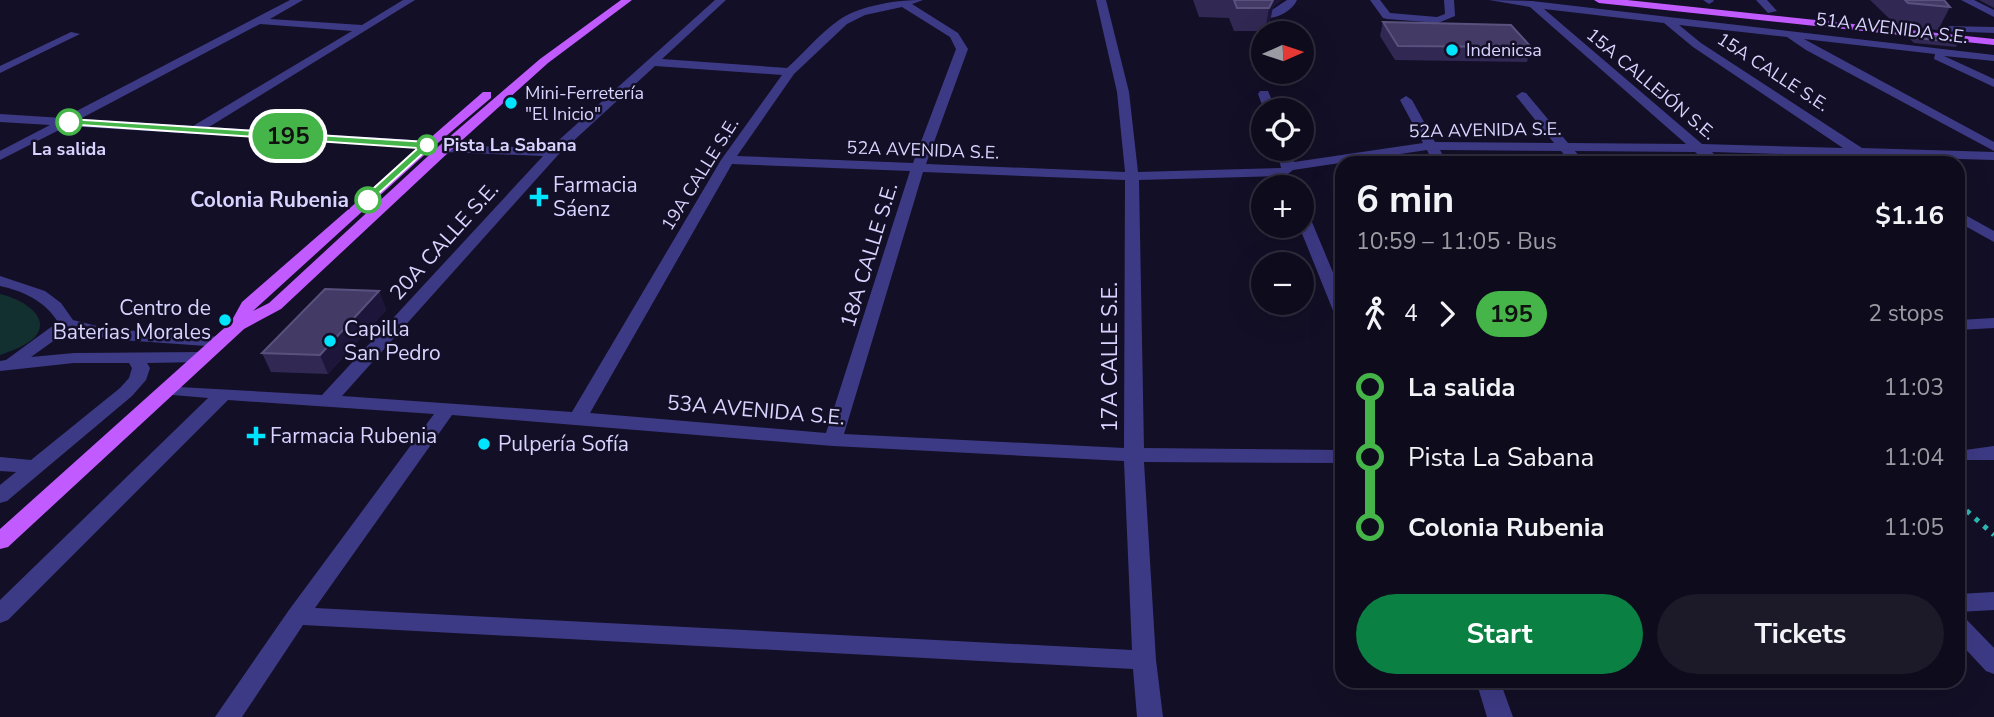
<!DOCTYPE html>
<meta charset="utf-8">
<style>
:root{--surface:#0e0b1c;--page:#1c1929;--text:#f1f3f6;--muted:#9b9ba3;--line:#2e2b3b;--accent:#0b8043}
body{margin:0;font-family:"Nunito Sans",sans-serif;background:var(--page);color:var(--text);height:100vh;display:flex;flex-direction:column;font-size:26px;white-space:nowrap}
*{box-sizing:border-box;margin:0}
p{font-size:23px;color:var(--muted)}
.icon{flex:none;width:38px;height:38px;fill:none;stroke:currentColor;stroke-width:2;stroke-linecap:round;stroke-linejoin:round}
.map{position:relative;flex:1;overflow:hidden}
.sheet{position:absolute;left:1335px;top:156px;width:630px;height:532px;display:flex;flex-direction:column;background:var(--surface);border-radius:21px;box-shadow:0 7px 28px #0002,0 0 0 2px var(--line)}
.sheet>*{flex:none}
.badge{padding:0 14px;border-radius:23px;font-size:24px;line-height:46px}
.needle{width:46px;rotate:87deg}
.buttons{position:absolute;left:1251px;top:21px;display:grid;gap:14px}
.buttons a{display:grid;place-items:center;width:63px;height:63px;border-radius:50%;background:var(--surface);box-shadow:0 7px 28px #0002,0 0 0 2px var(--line);font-size:35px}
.map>.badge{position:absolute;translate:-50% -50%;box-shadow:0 0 0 4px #fff}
.legs{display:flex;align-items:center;gap:10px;height:77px;padding:0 21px;font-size:23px}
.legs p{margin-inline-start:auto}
.summary{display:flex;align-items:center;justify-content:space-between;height:119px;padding:0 21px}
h1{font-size:38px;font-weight:700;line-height:52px}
.action{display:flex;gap:14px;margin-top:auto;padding:14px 21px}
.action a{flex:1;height:80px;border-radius:42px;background:var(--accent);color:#fff;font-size:28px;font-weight:700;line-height:80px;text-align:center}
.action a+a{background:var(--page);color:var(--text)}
ul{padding:0 21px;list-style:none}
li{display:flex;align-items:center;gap:24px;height:70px;font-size:26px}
li i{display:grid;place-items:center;width:10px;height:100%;margin:0 9px;background:currentColor}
li i::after{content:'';width:18px;height:18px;margin:-9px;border:5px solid;border-radius:50%;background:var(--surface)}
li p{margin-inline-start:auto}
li:first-child i{background:linear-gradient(#0000 50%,currentColor 0)}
li:last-child i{background:linear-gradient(currentColor 50%,#0000 0)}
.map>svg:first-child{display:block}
.green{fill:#12302f}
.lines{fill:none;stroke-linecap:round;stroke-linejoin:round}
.path{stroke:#2fb8b0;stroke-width:5;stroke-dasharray:4.5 7;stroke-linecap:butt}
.minor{fill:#3d3a85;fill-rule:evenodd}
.major{fill:#c25bff;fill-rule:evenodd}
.wall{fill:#312854}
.shaded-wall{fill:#1d163a}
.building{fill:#433a66;stroke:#5a527e;stroke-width:2}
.line-1{fill:#45b549;stroke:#fff;stroke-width:2}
.poi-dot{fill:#00e5ff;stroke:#130f26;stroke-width:2.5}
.stop-1-dot{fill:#fff;stroke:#45b549;stroke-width:3.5}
.labels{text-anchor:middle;stroke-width:5;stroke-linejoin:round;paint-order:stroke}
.far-street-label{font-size:18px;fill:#d9d4ff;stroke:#130f26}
.far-poi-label{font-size:18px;fill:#d9d4ff;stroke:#130f26;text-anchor:start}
.far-stop-label{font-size:18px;font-weight:bold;fill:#d9d4ff;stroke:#130f26;text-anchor:start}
.poi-label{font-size:21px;fill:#d9d4ff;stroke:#130f26;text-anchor:start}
.stop-label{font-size:21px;font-weight:bold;fill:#d9d4ff;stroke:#130f26;text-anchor:end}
.street-label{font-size:21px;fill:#d9d4ff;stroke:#130f26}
</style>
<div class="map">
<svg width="1994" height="717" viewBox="0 0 1994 717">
<rect width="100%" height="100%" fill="#130f26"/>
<!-- green -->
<path class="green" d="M0,294c16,3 54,21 35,43 -9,9 -24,14 -35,18z"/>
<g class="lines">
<!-- path -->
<path class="path" d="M1958,503l36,32"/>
<!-- minor -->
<g class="minor">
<path d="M290,0h13l-33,19 92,6 41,-25h12l-206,127 218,14 5,1v6l-365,-22 -67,34v-9l50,-26 -50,-3v-8l63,4zM260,24l92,7 -159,95 -113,-7z"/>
<path d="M715,0h11l-64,59 125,9c17,-15 33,-35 52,-48 22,-15 58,-20 84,-20l-11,4 46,29 10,16 -42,115 199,8 -8,-80 -21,-92h10l23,92 9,80 143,-4 -4,-19h12l5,13 129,-19 -23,-43 6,-4 6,4 23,42 119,1 -38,-47 6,-4 4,1 42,50 118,1 -156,-137 -41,-7 43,1 462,54v6l-50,-5 50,23v8l-60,-28 1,-5 -131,-15 190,103v9l-188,-101 -19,-13 -108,-12 22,18 161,105 132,4v8l-282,-8 11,11h-15l-13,-11 -120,-1 10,12h-14l-10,-12 -121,-1 7,13h-14l-6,-13 -134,20 -8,6 -146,4 5,268 198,2v13l-198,-1 12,198 7,57h-26l-4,-48 -830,-44 -61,92h-27l74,-107 145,-196 -206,-14 -220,220 -8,3v-23l208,-202 -47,-4 -3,-4 3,-4 161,9 221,-239 -98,-4 -7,-4 2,-3 110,3zM902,7l48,30 6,12 -43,114 -176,-7 57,-82 53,-50 18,-9zM1544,9l120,14 29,24 150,101 -141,-4zM655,66l127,9 -61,85 -149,252 -230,-16 216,-241zM732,164l178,7 -84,262 -236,-20zM923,172l202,8 -1,268 -280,-14zM452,415l381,31 291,15 8,189 -817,-42z"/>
<path d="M1287,0h10c-4,10 -20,19 -31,18v-4z"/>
<path d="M1370,0h10l10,13 47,4 8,-3 -1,-14h10l1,16 -17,7 -51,-4 -4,-1z"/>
<path d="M1703,0h10l1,1 -5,3z"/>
<path d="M1756,0h11l10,11 -9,2z"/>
<path d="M1961,0h13l20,10v7z"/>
<path d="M1945,26l49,1v6l-53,-2 -1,-2z"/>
<path d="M71,32l9,2 -80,39v-7z"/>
<path d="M1260,91h8l8,19h-12l-6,-16z"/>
<path d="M1302,211l7,4 33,79v24l-8,-5 -35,-87h3z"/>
<path d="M1958,211l36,20v11l-36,-20z"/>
<path d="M0,276l45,15 16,12 12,17 36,9 111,8 9,5 -9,5 -112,-8 -38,-10 -39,28 43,-4 128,-1 9,5 -9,5 -55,1 3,5 -4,12 -14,16 -125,105 -7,2v-18l16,-13 -16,-1v-14l31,3 89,-72 9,-10 3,-10 -3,-5h-55l-74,8v-10l6,-1 52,-38c-13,-21 -35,-31 -58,-36z"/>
<path d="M1994,318v10l-36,2v-10z"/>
<path d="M1994,446v14h-29l-3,-5 3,-5z"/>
<path d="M1994,592v18l-36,2v-18z"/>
<path d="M1958,616l8,3 28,29v26l-8,-3 -28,-30z"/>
<path d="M1476,681h24l13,36h-26z"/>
</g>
<!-- major -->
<g class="major">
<path d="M621,0h11l-84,63 -98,88 -169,158 -37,20 -236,218 -8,2v-20l231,-207 11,-20 241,-210h8v6l-59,50 -179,163 16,-8 171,-158 100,-86z"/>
<path d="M1594,0h33l367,39v6l-395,-42z"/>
</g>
</g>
<!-- wall -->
<g class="wall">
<path d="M1193,0h88l-8,7 -3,14 -5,10h-31l-5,-13 -30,-1z"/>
<path d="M1870,0h74l6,7 -12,23 -41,-4z"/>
<path d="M1979,0h15v8z"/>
<path d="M1383,22l148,25 -4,15 -132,-2 -15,-24z"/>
<path d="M1912,34l46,8 -2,5 -42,-4 -4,-4z"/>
<path d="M379,291l7,19 -58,64 -57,-2 -9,-19z"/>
</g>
<!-- shaded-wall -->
<g class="shaded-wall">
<path d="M1265,0h16l-8,7 -3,14 -5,10 4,-23z"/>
<path d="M379,291l7,19 -58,64 -8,-19z"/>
</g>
<!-- building -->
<g class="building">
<path d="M1234,0h39l-4,8h-32z"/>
<path d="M1905,0h39l6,7 -42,-4z"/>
<path d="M1383,22l128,3 20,22 -133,-1z"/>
<path d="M1912,34l43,4 3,4 -42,-4z"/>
<path d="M325,289l54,2 -59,64 -58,-2z"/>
</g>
<!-- line-1 -->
<path class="line-1" d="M69,119l358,23 5,3 -64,58 -4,-1v-5l54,-49 -353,-24 -1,-2z"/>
<!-- markers -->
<g class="poi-dot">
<circle cx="1452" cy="50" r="7"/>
<circle cx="511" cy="103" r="7"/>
<path d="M535.5 186.5h7v7h7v7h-7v7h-7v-7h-7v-7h7z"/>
<circle cx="225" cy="320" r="7"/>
<circle cx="330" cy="341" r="7"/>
<path d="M252.5 425.5h7v7h7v7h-7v7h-7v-7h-7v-7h7z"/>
<circle cx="484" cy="444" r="7"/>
</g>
<g class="stop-1-dot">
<circle cx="69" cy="122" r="12"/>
<circle cx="427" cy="145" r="9"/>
<circle cx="368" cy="200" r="12"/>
</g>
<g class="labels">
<!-- far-street labels -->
<g class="far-street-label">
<text transform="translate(1892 28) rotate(7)" y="6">51A AVENIDA S.E.</text>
<text transform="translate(1773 72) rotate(33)" y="6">15A CALLE S.E.</text>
<text transform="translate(1651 84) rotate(40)" y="6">15A CALLEJÓN S.E.</text>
<text transform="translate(1485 130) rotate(-1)" y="6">52A AVENIDA S.E.</text>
<text transform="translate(923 150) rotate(2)" y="6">52A AVENIDA S.E.</text>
<text transform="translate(700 174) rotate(-58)" y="6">19A CALLE S.E.</text>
</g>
<!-- far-poi labels -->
<g class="far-poi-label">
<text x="1466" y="56">Indenicsa</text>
<text x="525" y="99">Mini-Ferretería<tspan x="525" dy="21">"El Inicio"</tspan></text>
</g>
<!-- far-stop labels -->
<g class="far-stop-label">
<text x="443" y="151">Pista La Sabana</text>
<text x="69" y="155" text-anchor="middle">La salida</text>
</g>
<!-- poi labels -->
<g class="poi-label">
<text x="553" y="192">Farmacia<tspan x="553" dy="24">Sáenz</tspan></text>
<text x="211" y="315" text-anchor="end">Centro de<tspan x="211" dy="24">Baterias Morales</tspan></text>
<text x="344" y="336">Capilla<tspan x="344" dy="24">San Pedro</tspan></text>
<text x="270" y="443">Farmacia Rubenia</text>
<text x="498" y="451">Pulpería Sofía</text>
</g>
<!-- stop labels -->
<g class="stop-label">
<text x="349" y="207">Colonia Rubenia</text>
</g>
<!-- street labels -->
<g class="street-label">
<text transform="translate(444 241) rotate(-48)" y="7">20A CALLE S.E.</text>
<text transform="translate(869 255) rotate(-73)" y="7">18A CALLE S.E.</text>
<text transform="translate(1110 357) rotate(-90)" y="7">17A CALLE S.E.</text>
<text transform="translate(756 410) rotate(5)" y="7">53A AVENIDA S.E.</text>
</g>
</g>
</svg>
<div class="buttons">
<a><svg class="needle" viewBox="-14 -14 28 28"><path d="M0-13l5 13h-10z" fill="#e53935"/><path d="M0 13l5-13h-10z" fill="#9b9ba3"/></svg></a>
<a><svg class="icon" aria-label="locate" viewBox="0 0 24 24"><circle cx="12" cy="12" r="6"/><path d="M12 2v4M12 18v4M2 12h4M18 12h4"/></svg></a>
<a>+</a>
<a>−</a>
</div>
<b class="badge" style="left:288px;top:136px;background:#45b549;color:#111">195</b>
<section class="sheet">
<div class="summary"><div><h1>6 min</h1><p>10:59 – 11:05 · Bus</p></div><b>$1.16</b></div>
<div class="legs"><svg class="icon" aria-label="walk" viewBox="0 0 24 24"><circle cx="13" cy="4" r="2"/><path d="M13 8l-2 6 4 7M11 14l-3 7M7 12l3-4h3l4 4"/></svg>4<svg class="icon" aria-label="forward" viewBox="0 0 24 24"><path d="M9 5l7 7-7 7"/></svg><b class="badge" style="background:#45b549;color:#111">195</b><p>2 stops</p></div>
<ul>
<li><i style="color:#45b549"></i><b>La salida</b><p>11:03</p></li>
<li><i style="color:#45b549"></i><span>Pista La Sabana</span><p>11:04</p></li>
<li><i style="color:#45b549"></i><b>Colonia Rubenia</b><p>11:05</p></li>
</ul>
<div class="action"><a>Start</a><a>Tickets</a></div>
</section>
</div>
